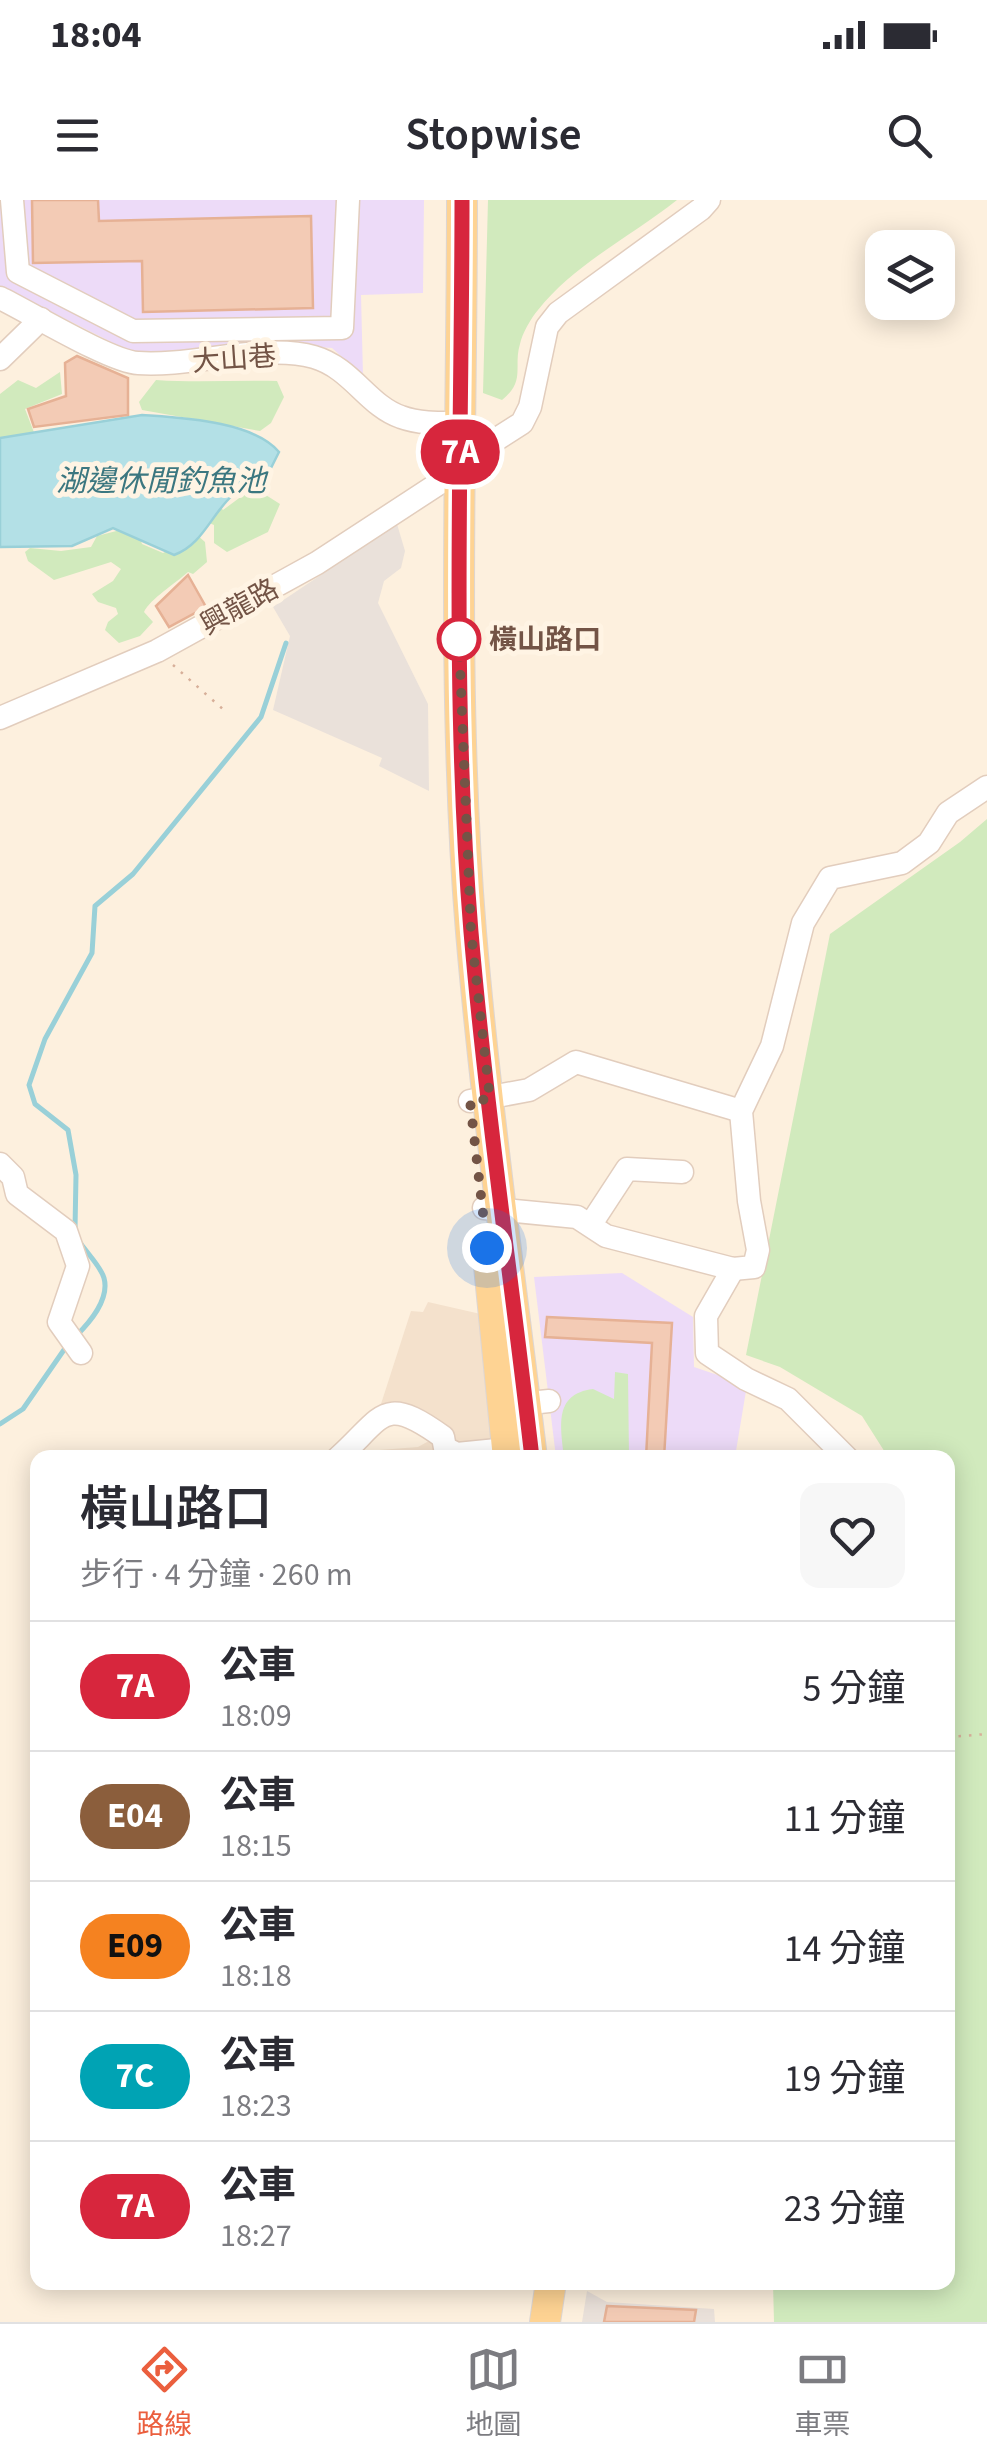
<!DOCTYPE html>
<html lang="zh-TW">
<meta charset="utf-8">
<style>
:root{--surface:#fff;--page:#f7f7f7;--text:#2b2b33;--muted:#7c7c81;--line:#e1e1e2;--accent:#eb5f3e}
body{margin:0;font-family:"Source Sans 3","Noto Sans TC",sans-serif;background:var(--page);color:var(--text);height:100vh;display:flex;flex-direction:column;font-size:38px;white-space:nowrap}
*{box-sizing:border-box;margin:0}
p{font-size:32px;color:var(--muted)}
.icon{flex:none;width:55px;height:55px;fill:none;stroke:currentColor;stroke-width:2;stroke-linecap:round;stroke-linejoin:round}
.map{position:relative;flex:1;overflow:hidden}
.sheet{position:absolute;left:30px;top:1250px;width:925px;height:840px;display:flex;flex-direction:column;background:var(--surface);border-radius:20px;box-shadow:0 5px 25px #0003}
.sheet>*{flex:none}
.badge{padding:0 20px;border-radius:32px;font-size:35px;line-height:65px}
.tools{position:absolute;left:865px;top:30px;display:grid;gap:20px}
.tools a{display:grid;place-items:center;width:90px;height:90px;border-radius:20px;background:var(--surface);box-shadow:0 5px 25px #0003;font-size:50px}
.you{position:absolute;width:50px;height:50px;margin:-25px;border:8px solid #fff;border-radius:50%;background:#1a73e8;box-shadow:0 0 0 15px #1a73e833}
.map>.badge{position:absolute;translate:-50% -50%;box-shadow:0 0 0 5px #fff}
.round{display:grid;place-items:center;flex:none;width:105px;height:105px;border-radius:20px;background:var(--page)}
.head{display:flex;align-items:center;justify-content:space-between;height:170px;padding:0 50px}
h1{font-size:48px;font-weight:600;line-height:75px}
ul{padding:0;list-style:none}
li{display:flex;align-items:center;gap:30px;height:130px;padding:0 50px;border-top:2px solid var(--line)}
li div{flex:1}
li b{display:block;font-size:38px}
li em{font-style:normal}
li .badge{min-width:110px;font-weight:700;text-align:center}
.status{display:flex;justify-content:space-between;align-items:center;height:70px;padding:0 50px;background:var(--surface);direction:ltr}
.status svg{height:28px;fill:currentColor}
header{display:flex;justify-content:space-between;align-items:center;height:130px;padding:0 50px;background:var(--surface);font-size:45px;font-weight:600}
.tab-bar{display:flex;justify-content:space-around;align-items:center;height:140px;border-top:2px solid var(--line);background:var(--surface);font-size:28px;color:var(--muted)}
.tab-bar a{display:grid;justify-items:center;gap:5px}
.tab-bar .active{color:var(--accent)}
.map>svg:first-child{display:block}
.residential{fill:#f4e1cc}
.industrial{fill:#eae1da}
.education{fill:#eddbf8}
.green{fill:#d1eabd}
.water{fill:#b3e0e6;stroke:#99d0d8;stroke-width:2.5}
.lines{fill:none;stroke-linecap:round;stroke-linejoin:round}
.stream{stroke:#99d0d8;stroke-width:5}
.building{fill:#f3cbb5;stroke:#e6b195;stroke-width:2.5}
.minor-casing{stroke:#e2cdbd;stroke-width:25}
.major-casing{stroke:#ddd6d3;stroke-width:32}
.path{stroke:#d7af99;stroke-width:2.5;stroke-dasharray:2.5 8;stroke-linecap:butt}
.minor{stroke:#fff;stroke-width:22}
.major{stroke:#fed393;stroke-width:30}
.line-casing{stroke:#fff;stroke-width:22}
.line{stroke:#d7263d;stroke-width:15}
.walk{stroke:#735446;stroke-width:10;stroke-dasharray:0 18}
.stop-dot{fill:#fff;stroke:#d7263d;stroke-width:5}
.labels{text-anchor:middle;stroke-width:10;stroke-linejoin:round;paint-order:stroke}
.street-label{font-size:28px;fill:#735446;stroke:#fff4e4}
.stop-label{font-size:28px;font-weight:bold;fill:#735446;stroke:#fff4e4;text-anchor:start}
.water-label{font-size:30px;font-style:italic;fill:#3c7780;stroke:#fff4e4}
</style>
<div class="status"><b>18:04</b><svg viewBox="0 0 49 12"><path d="M0 12V9h3v3zM5 12V6h3v6zM10 12V3h3v9zM15 12V0h3v12zM26 1h20v11H26zM47 4h2v5h-2z"/></svg></div>
<header><svg class="icon" aria-label="menu" viewBox="0 0 24 24"><path d="M4 6h16M4 12h16M4 18h16"/></svg>Stopwise<svg class="icon" aria-label="search" viewBox="0 0 24 24"><circle cx="10" cy="10" r="6"/><path d="M15 15l6 6"/></svg></header>
<div class="map">
<svg width="987" height="2122" viewBox="0 0 987 2122">
<rect width="100%" height="100%" fill="#fdf0de"/>
<!-- residential -->
<path class="residential" d="M428,1102l57,13 17,142h-121l-2,-7 39,-3 18,-10 -56,-30 31,-96 12,1z"/>
<!-- industrial -->
<g class="industrial">
<path d="M397,324l8,27 -4,17 -17,13 -6,22 50,101 1,87 -50,-25 3,-8 -109,-48 17,-74 -17,-29z"/>
<path d="M587,2091l20,11 107,7 1,13h-133z"/>
</g>
<!-- education -->
<g class="education">
<path d="M0,0h424l-1,93 -62,2 2,81 -31,-28 -27,-2 -172,7 -133,-67z"/>
<path d="M622,1073l71,44 1,50 53,18 -12,72h-179l-22,-180z"/>
</g>
<!-- green -->
<g class="green">
<path d="M488,0h189c-45,36 -103,64 -139,110 -7,8 -16,24 -18,34 -7,23 6,37 -18,56l-19,-7z"/>
<path d="M60,172l2,22 -37,15 10,26 -35,14v-55l18,-14 18,8z"/>
<path d="M156,180c41,3 80,0 121,1l7,16 -13,26 -11,8 -118,-21 -3,-8z"/>
<path d="M258,290l22,14 -12,28 -41,20 -13,-9v-18l-10,-4 10,-21 9,10 23,-17z"/>
<path d="M128,328l11,7 3,9 21,9 34,-18 8,7 2,20 -14,12 -5,-2c-12,11 -38,27 -44,40l9,10 -13,14 -21,7 -14,-13 3,-8 10,-8 -2,-6 -18,-6 -6,-8 21,-13 8,-12 -10,-7 -57,18 -26,-19 -3,-9 5,-4 31,3 30,-4 6,-11z"/>
<path d="M987,619v1503h-213l-1,-39 175,-1v-824l-60,-1 -26,-41 -82,-49 -34,-12 84,-421 130,-92z"/>
<path d="M615,1172l13,2 1,83h-65c-3,-30 -11,-63 29,-68l21,10z"/>
</g>
<!-- water -->
<path class="water" d="M142,215c40,3 111,6 137,37l-16,32c-46,0 -50,58 -89,71l-61,-27 -41,18 -72,1v-109z"/>
<g class="lines">
<!-- stream -->
<g class="stream">
<path d="M75,1029l1,-54 -8,-45 -33,-26 -6,-19 16,-46 47,-86 3,-47 38,-32 128,-157 25,-74"/>
<path d="M76,1136c13,-13 34,-36 28,-58 -3,-11 -17,-25 -23,-34"/>
<path d="M0,1224l23,-15 45,-65"/>
</g>
</g>
<!-- building -->
<g class="building">
<path d="M32,0h66l1,21 212,-5 2,92 -170,4 -1,-51 -109,2z"/>
<path d="M77,156l51,22v37l-94,12 -6,-18 38,-13 -1,-33z"/>
<path d="M188,375l18,32 -37,20 -13,-21z"/>
<path d="M547,1117l125,6 -8,135h-18l6,-115 -107,-6z"/>
<path d="M607,2106l45,2 44,2 -2,12h-90z"/>
</g>
<g class="lines">
<!-- minor casing -->
<g class="minor-casing">
<g id="minor">
<path d="M12,0l6,72 115,59 209,-3 6,-128"/>
<path d="M0,98c29,14 111,64 138,65 53,4 126,-20 176,-6 38,11 54,49 87,60 19,7 41,6 61,6"/>
<path d="M0,159l41,-40"/>
<path d="M0,518l157,-67 160,-88 124,-81 18,-19 63,-40 8,-16 17,-80 11,-14 143,-104 8,-9"/>
<path d="M470,901l59,-11 47,-28 165,49"/>
<path d="M0,964l13,13 4,17 49,37 12,35 -19,56 22,31"/>
<path d="M484,1008l93,9 29,19 127,33 21,-2 4,-17 -9,-49 -8,-90 31,-65 31,-123 27,-45 72,-15 27,-20 19,-30 39,-26"/>
<path d="M591,1024l36,-55 55,3"/>
<path d="M733,1069l-27,47 1,37 39,26 42,20 59,59"/>
<path d="M511,1205l38,-4"/>
<path d="M338,1258c46,-41 44,-65 105,-21l2,11 12,6 50,-5"/>
</g>
</g>
<!-- major casing -->
<g class="major-casing">
<g id="major">
<path d="M462,0c0,244 -11,489 9,732 15,176 40,351 61,526"/>
<path d="M488,1056l20,202"/>
<path d="M545,2122l6,-40"/>
</g>
</g>
<!-- path -->
<g class="path">
<path d="M173,465l52,46"/>
<path d="M948,1537l39,-3"/>
</g>
<!-- minor -->
<use href="#minor" class="minor"/>
<!-- major -->
<use href="#major" class="major"/>
</g>
<g class="lines">
<!-- line casing -->
<g class="line-casing">
<path id="line" d="M462,0c0,244 -11,489 9,732 15,176 41,351 61,526"/>
</g>
<!-- line -->
<use href="#line" class="line"/>
<!-- walk -->
<path class="walk" d="M459,439l12,293 19,167 -20,2 17,147"/>
</g>
<!-- markers -->
<circle class="stop-dot" cx="459" cy="439" r="20"/>
<g class="labels">
<!-- street labels -->
<g class="street-label">
<text transform="translate(234 158) rotate(-4)" y="10">大山巷</text>
<text transform="translate(239 406) rotate(-29)" y="10">興龍路</text>
</g>
<!-- stop labels -->
<g class="stop-label">
<text x="489" y="449">橫山路口</text>
</g>
<!-- water labels -->
<g class="water-label">
<text x="161" y="291">湖邊休閒釣魚池</text>
</g>
</g>
</svg>
<div class="tools">
<a><svg class="icon" aria-label="layers" viewBox="0 0 24 24"><path d="M12 4l9 5-9 5-9-5zM3 14l9 5 9-5"/></svg></a>
</div>
<div class="you" style="left:487px;top:1048px"></div>
<b class="badge" style="left:460px;top:252px;background:#d7263d;color:#fff">7A</b>
<section class="sheet">
<div class="head"><div><h1>橫山路口</h1><p>步行 · 4 分鐘 · 260 m</p></div><a class="round"><svg class="icon" aria-label="heart" viewBox="0 0 24 24"><path d="M12 20l-8-8c-3-5 5-10 8-4 3-6 11-1 8 4z"/></svg></a></div>
<ul>
<li><span class="badge" style="background:#d7263d;color:#fff">7A</span><div><b>公車</b><p>18:09</p></div><em>5 分鐘</em></li>
<li><span class="badge" style="background:#8b5e3c;color:#fff">E04</span><div><b>公車</b><p>18:15</p></div><em>11 分鐘</em></li>
<li><span class="badge" style="background:#f58220;color:#111">E09</span><div><b>公車</b><p>18:18</p></div><em>14 分鐘</em></li>
<li><span class="badge" style="background:#00a3b4;color:#fff">7C</span><div><b>公車</b><p>18:23</p></div><em>19 分鐘</em></li>
<li><span class="badge" style="background:#d7263d;color:#fff">7A</span><div><b>公車</b><p>18:27</p></div><em>23 分鐘</em></li>
</ul>
</section>
</div>
<nav class="tab-bar">
<a class="active"><svg class="icon" aria-label="directions" viewBox="0 0 24 24"><path d="M12 3l9 9-9 9-9-9zM9 14v-3h6M13 9l2 2-2 2"/></svg>路線</a>
<a><svg class="icon" aria-label="map" viewBox="0 0 24 24"><path d="M3 6l6-2 6 2 6-2v14l-6 2-6-2-6 2zM9 4v14M15 6v14"/></svg>地圖</a>
<a><svg class="icon" aria-label="tickets" viewBox="0 0 24 24"><path d="M3 7h18v10H3zM15 7v10"/></svg>車票</a>
</nav>
